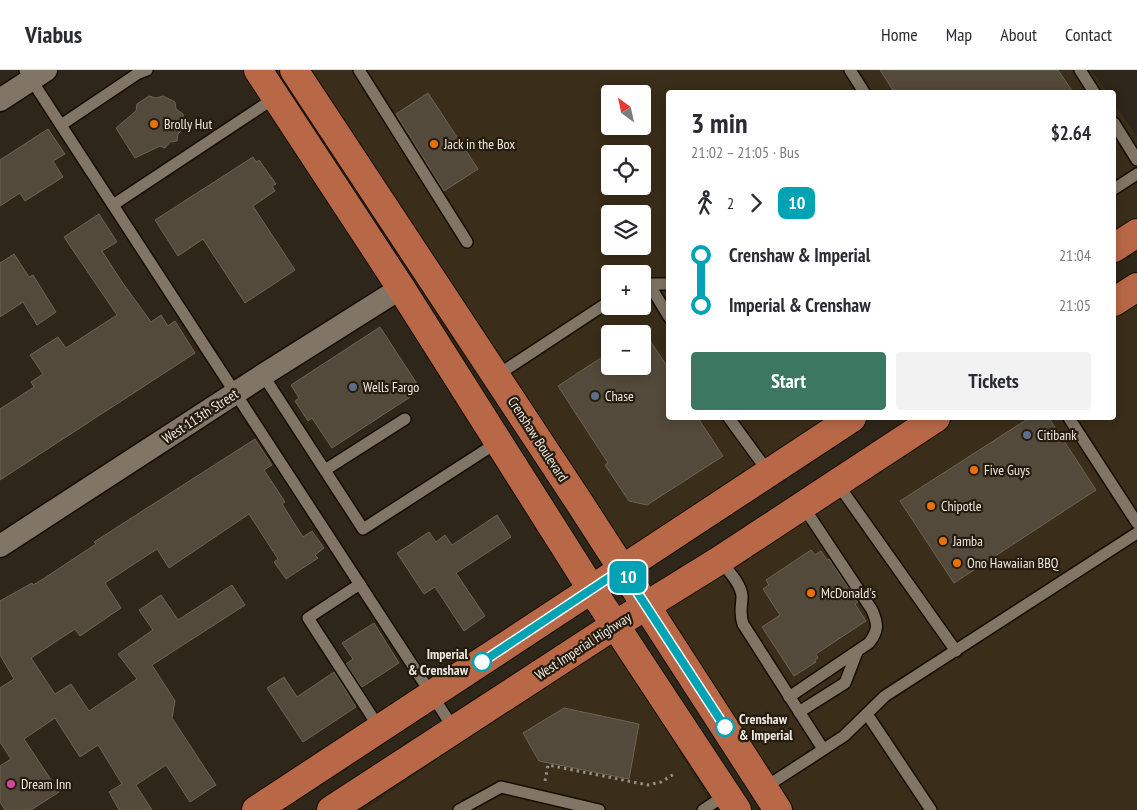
<!DOCTYPE html>
<meta charset="utf-8">
<style>
:root{--surface:#fff;--page:#f2f2f3;--text:#2b2b33;--muted:#7c7c81;--line:#e1e1e2;--accent:#3b7761}
body{margin:0;font-family:"PT Sans Narrow",sans-serif;background:var(--page);color:var(--text);height:100vh;display:flex;flex-direction:column;font-size:19px;white-space:nowrap}
*{box-sizing:border-box;margin:0}
p{font-size:16px;color:var(--muted)}
.icon{flex:none;width:28px;height:28px;fill:none;stroke:currentColor;stroke-width:2;stroke-linecap:round;stroke-linejoin:round}
.map{position:relative;flex:1;overflow:hidden}
.panel{position:absolute;left:666px;top:20px;width:450px;height:330px;display:flex;flex-direction:column;background:var(--surface);border-radius:5px;box-shadow:0 2px 12px #0003}
.panel>*{flex:none}
.badge{padding:0 10px;border-radius:8px;font-size:18px;line-height:32px}
.needle{width:32px;rotate:327deg}
.tools{position:absolute;left:601px;top:15px;display:grid;gap:10px}
.tools a{display:grid;place-items:center;width:50px;height:50px;border-radius:5px;background:var(--surface);box-shadow:0 2px 12px #0003;font-size:25px}
.map>.badge{position:absolute;translate:-50% -50%;box-shadow:0 0 0 2px #fff}
.legs{display:flex;align-items:center;gap:8px;height:55px;padding:0 25px;font-size:16px}
.legs p{margin-inline-start:auto}
.headline{display:flex;align-items:center;justify-content:space-between;height:85px;padding:0 25px}
h1{font-size:28px;font-weight:800;line-height:38px}
.button{display:flex;gap:10px;margin-top:auto;padding:10px 25px}
.button a{flex:1;height:58px;border-radius:5px;background:var(--accent);color:#fff;font-size:20px;font-weight:800;line-height:58px;text-align:center}
.button a+a{background:var(--page);color:var(--text)}
ul{padding:0 25px;list-style:none}
li{display:flex;align-items:center;gap:18px;height:50px;font-size:19px}
li i{display:grid;place-items:center;width:8px;height:100%;margin:0 6px;background:currentColor}
li i::after{content:'';width:12px;height:12px;margin:-6px;border:4px solid;border-radius:50%;background:var(--surface)}
li p{margin-inline-start:auto}
li:first-child i{background:linear-gradient(#0000 50%,currentColor 0)}
li:last-child i{background:linear-gradient(currentColor 50%,#0000 0)}
header{display:flex;align-items:center;gap:30px;box-sizing:border-box;height:70px;padding:0 25px;background:var(--surface);border-bottom:1px solid var(--line)}
header strong{font-size:24px}
nav{display:flex;gap:28px;margin-inline-start:auto;font-size:18px}
.map>svg:first-child{display:block}
.built{fill:#3a2d19;fill-rule:evenodd}
.building{fill:#544a3b;stroke:#6d6353}
.lines{fill:none;stroke-linecap:round;stroke-linejoin:round}
.lane-casing{stroke:#160e03;stroke-width:14}
.street-casing{stroke:#160e03;stroke-width:25}
.primary-casing{stroke:#160e03;stroke-width:30}
.path{stroke:#958e83;stroke-width:3;stroke-dasharray:2.5 4;stroke-linecap:butt}
.lane{stroke:#817666;stroke-width:11}
.street{stroke:#817666;stroke-width:22}
.primary{stroke:#b86847;stroke-width:28}
.line-1-casing{stroke:#fff;stroke-width:11}
.line-1{stroke:#00a3b4;stroke-width:8}
.food-dot{fill:#e8710a;stroke:#251c0f;stroke-width:2}
.service-dot{fill:#5c6f8a;stroke:#251c0f;stroke-width:2}
.stop-1-dot{fill:#fff;stroke:#00a3b4;stroke-width:2.5}
.hotel-dot{fill:#d1479c;stroke:#251c0f;stroke-width:2}
.labels{text-anchor:middle;stroke-width:4.5;stroke-linejoin:round;paint-order:stroke}
.poi-label{font-size:14px;fill:#efe9e0;stroke:#251c0f;text-anchor:start}
.street-label{font-size:14px;fill:#efe9e0;stroke:#251c0f}
.stop-label{font-size:14px;font-weight:bold;fill:#efe9e0;stroke:#251c0f;text-anchor:end}
</style>
<header>
<strong>Viabus</strong>
<nav><a>Home</a><a>Map</a><a>About</a><a>Contact</a></nav>
</header>
<div class="map">
<svg width="1137" height="740" viewBox="0 0 1137 740">
<rect width="100%" height="100%" fill="#2e2618"/>
<!-- built -->
<g class="built">
<path d="M310,0h781l16,22h-438v326h169l-212,141zM610,24h32v32h-32zM610,84h32v32h-32zM610,144h32v32h-32zM610,204h32v32h-32zM610,264h32v32h-32z"/>
<path d="M1114,33l23,33v83l-23,16z"/>
<path d="M1137,226v514h-342l-135,-200 292,-192h162v-106z"/>
<path d="M611,568l104,172h-351z"/>
</g>
<!-- building -->
<g class="building">
<path d="M880,0h178l15,22h-179z"/>
<path d="M428,23l50,76 -34,22 -48,-77z"/>
<path d="M149,26l7,2 7,-2 12,6 1,7 7,5 1,14 -6,6 -1,7 -7,1 -5,6 -5,-2 -25,12 -19,-30 20,-17 1,-7z"/>
<path d="M48,59l17,25 -12,7 10,16 -38,24 -5,-8 -20,13v-46z"/>
<path d="M253,87l3,5 3,-2 17,24 -4,2 3,5 -22,15 42,64 -50,33 -42,-64 -25,17 -23,-36z"/>
<path d="M99,144l18,28 -15,9 20,31 29,40 10,-7 7,11 7,-5 20,32 -195,127v-71l34,-22 -3,-5 12,-8 -13,-19 28,-18 8,11 51,-33 -53,-78z"/>
<path d="M14,184l15,23 4,-2 23,37 -19,13 -14,-23 -23,15v-54z"/>
<path d="M380,257l41,63 -89,58 -20,-30 -4,3 -13,-20 4,-3 -8,-13z"/>
<path d="M643,260l26,39v49h29l25,38 -76,49 -18,-4 -24,-36 3,-2 -50,-77 52,-34v14h32v-32h-4z"/>
<path d="M1029,348h20l47,72 -142,93 -54,-82z"/>
<path d="M255,369l17,26 -8,5 21,32 -3,2 21,33 9,-6 12,17 -9,7 3,3 -32,21 -12,-17 4,-3 -29,-45 -80,54 -12,-19 -52,34 16,25 -41,28 -5,-7 -44,29 24,36 16,-10 18,27 48,-32 -19,-25 35,-24 -14,-20 22,-15 17,25 54,-35 13,20 -93,60 23,36 -3,17 44,67 -26,17 -24,-37 -30,20 16,25h-33l-10,-18 13,-8 -24,-39 -18,12 -25,-39 -31,21 35,53 -28,18h-26l-5,-8v-36l11,-7 -11,-17v-54l14,-9 -14,-24v-54l32,-18 1,2 10,-6 53,-35 -2,-2z"/>
<path d="M497,445l14,22 -55,36 29,43 -21,15 -29,-44 -11,7 -27,-41 32,-21 7,10 9,-7 7,10z"/>
<path d="M811,480l4,5 6,-4 6,9 2,-1 29,43 -3,2 11,17 -50,33 2,4 -3,2 1,2 -22,14 -32,-49 18,-12 -17,-26 6,-4 -3,-5z"/>
<path d="M374,553l25,40 -37,24 -16,-23 7,-5 -11,-16z"/>
<path d="M334,602l22,35 -53,35 -36,-54 17,-11 13,20z"/>
<path d="M564,638l75,16 -10,55 -90,-18 -16,-28z"/>
</g>
<g class="lines">
<!-- lane casing -->
<g class="lane-casing">
<g id="lane">
<path d="M25,0l429,659"/>
<path d="M359,0l108,172"/>
<path d="M850,0l14,22"/>
<path d="M1080,0l14,22"/>
<path d="M1114,53l23,37"/>
<path d="M61,55l76,-51 10,-4"/>
<path d="M1114,119l23,-15"/>
<path d="M113,135l163,-108"/>
<path d="M644,214h25"/>
<path d="M649,214l20,33"/>
<path d="M263,305l100,154 135,-87"/>
<path d="M496,306l114,-75"/>
<path d="M729,348l40,55"/>
<path d="M1069,348l68,105"/>
<path d="M325,400l80,-51"/>
<path d="M837,413l119,168"/>
<path d="M720,490c7,10 21,23 22,36 0,10 -3,17 1,28l80,125"/>
<path d="M360,514l-52,34 72,111"/>
<path d="M789,627l80,-54c10,-13 9,-19 3,-33l-69,-104"/>
<path d="M799,642l46,-29 12,-31"/>
<path d="M867,644l64,96"/>
<path d="M764,718l80,-52 41,-40 252,-163"/>
<path d="M459,740l42,-23 98,23"/>
<path d="M703,740l24,-16"/>
</g>
</g>
<!-- street casing -->
<g class="street-casing">
<g id="street">
<path d="M0,30l46,-30"/>
<path d="M0,476l263,-171 138,-87"/>
</g>
</g>
<!-- primary casing -->
<g class="primary-casing">
<g id="primary">
<path d="M258,0l143,218 191,302 145,220"/>
<path d="M294,0l285,432 199,308"/>
<path d="M1114,178l23,-15"/>
<path d="M1114,232l23,-15"/>
<path d="M256,740l596,-392"/>
<path d="M331,740l284,-185 105,-65 216,-142"/>
</g>
</g>
<!-- path -->
<path class="path" d="M545,711l3,-16 100,20 13,-3 13,-8"/>
<!-- lane -->
<use href="#lane" class="lane"/>
<!-- street -->
<use href="#street" class="street"/>
<!-- primary -->
<use href="#primary" class="primary"/>
</g>
<g class="lines">
<!-- line-1 casing -->
<g class="line-1-casing">
<path id="line-1" d="M482,592l140,-93 103,158"/>
</g>
<!-- line-1 -->
<use href="#line-1" class="line-1"/>
</g>
<!-- markers -->
<g class="food-dot">
<circle cx="154" cy="54" r="5"/>
<circle cx="434" cy="74" r="5"/>
<circle cx="974" cy="400" r="5"/>
<circle cx="931" cy="436" r="5"/>
<circle cx="943" cy="471" r="5"/>
<circle cx="957" cy="493" r="5"/>
<circle cx="811" cy="523" r="5"/>
</g>
<g class="service-dot">
<circle cx="353" cy="317" r="5"/>
<circle cx="595" cy="326" r="5"/>
<circle cx="1027" cy="365" r="5"/>
</g>
<g class="stop-1-dot">
<circle cx="482" cy="592" r="9"/>
<circle cx="725" cy="657" r="9"/>
</g>
<circle class="hotel-dot" cx="11" cy="714" r="5"/>
<g class="labels">
<!-- poi labels -->
<g class="poi-label">
<text x="164" y="59">Brolly Hut</text>
<text x="444" y="79">Jack in the Box</text>
<text x="363" y="322">Wells Fargo</text>
<text x="605" y="331">Chase</text>
<text x="1037" y="370">Citibank</text>
<text x="984" y="405">Five Guys</text>
<text x="941" y="441">Chipotle</text>
<text x="953" y="476">Jamba</text>
<text x="967" y="498">Ono Hawaiian BBQ</text>
<text x="821" y="528">McDonald's</text>
<text x="21" y="719">Dream Inn</text>
</g>
<!-- street labels -->
<g class="street-label">
<text transform="translate(200 346) rotate(-33)" y="5">West 113th Street</text>
<text transform="translate(538 369) rotate(57)" y="5">Crenshaw Boulevard</text>
<text transform="translate(583 576) rotate(-33)" y="5">West Imperial Highway</text>
</g>
<!-- stop labels -->
<g class="stop-label">
<text x="468" y="589">Imperial<tspan x="468" dy="16">&amp; Crenshaw</tspan></text>
<text x="739" y="654" text-anchor="start">Crenshaw<tspan x="739" dy="16">&amp; Imperial</tspan></text>
</g>
</g>
</svg>
<div class="tools">
<a><svg class="needle" viewBox="-14 -14 28 28"><path d="M0-13l5 13h-10z" fill="#e53935"/><path d="M0 13l5-13h-10z" fill="#7c7c81"/></svg></a>
<a><svg class="icon" aria-label="locate" viewBox="0 0 24 24"><circle cx="12" cy="12" r="6"/><path d="M12 2v4M12 18v4M2 12h4M18 12h4"/></svg></a>
<a><svg class="icon" aria-label="layers" viewBox="0 0 24 24"><path d="M12 4l9 5-9 5-9-5zM3 14l9 5 9-5"/></svg></a>
<a>+</a>
<a>−</a>
</div>
<b class="badge" style="left:628px;top:507px;background:#00a3b4;color:#fff">10</b>
<section class="panel">
<div class="headline"><div><h1>3 min</h1><p>21:02 – 21:05 · Bus</p></div><b>$2.64</b></div>
<div class="legs"><svg class="icon" aria-label="walk" viewBox="0 0 24 24"><circle cx="13" cy="4" r="2"/><path d="M13 8l-2 6 4 7M11 14l-3 7M7 12l3-4h3l4 4"/></svg>2<svg class="icon" aria-label="forward" viewBox="0 0 24 24"><path d="M9 5l7 7-7 7"/></svg><b class="badge" style="background:#00a3b4;color:#fff">10</b></div>
<ul>
<li><i style="color:#00a3b4"></i><b>Crenshaw &amp; Imperial</b><p>21:04</p></li>
<li><i style="color:#00a3b4"></i><b>Imperial &amp; Crenshaw</b><p>21:05</p></li>
</ul>
<div class="button"><a>Start</a><a>Tickets</a></div>
</section>
</div>
